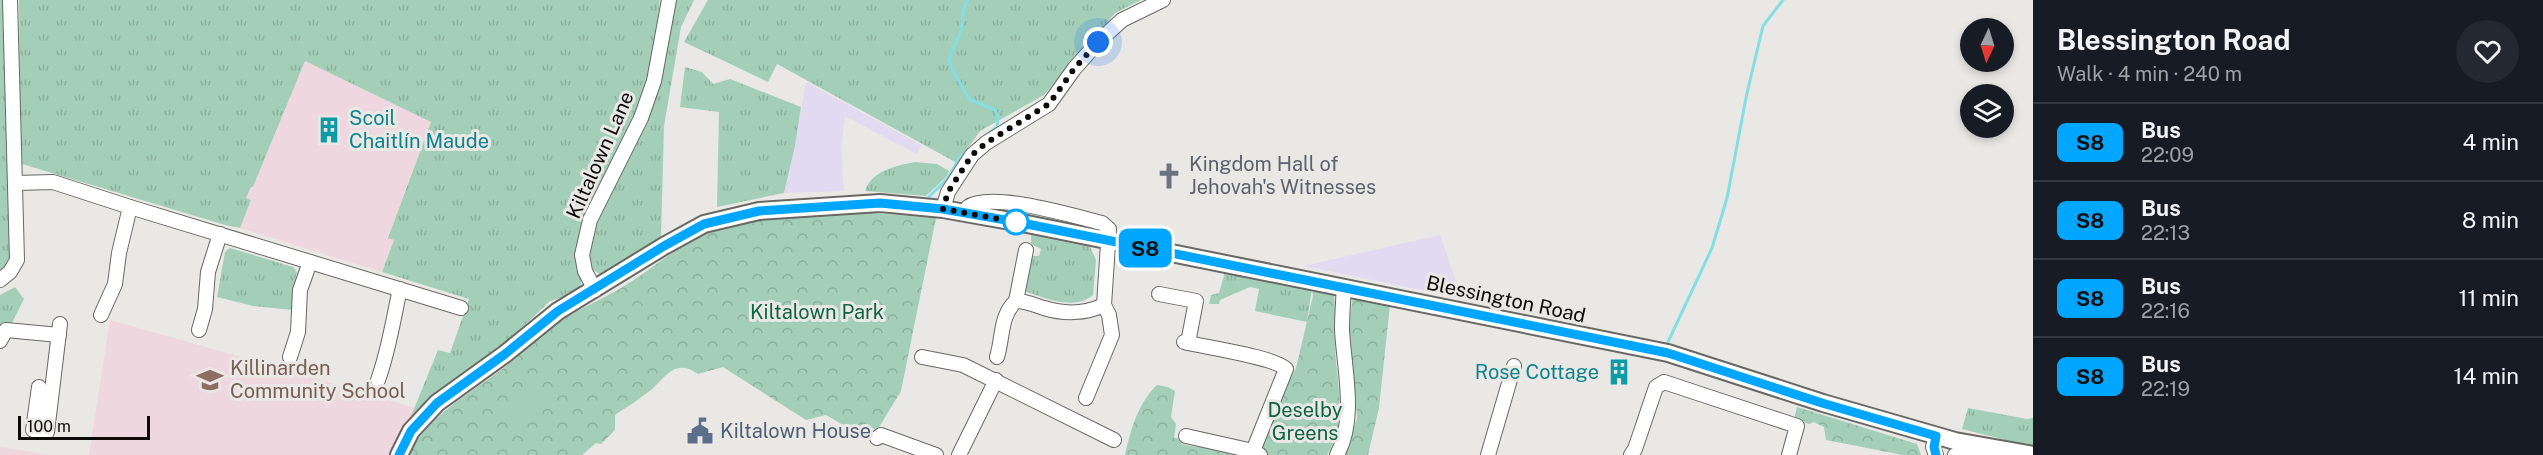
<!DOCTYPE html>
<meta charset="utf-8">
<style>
:root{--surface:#171b24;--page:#242831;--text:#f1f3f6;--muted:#9ea1a6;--line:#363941}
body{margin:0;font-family:"Public Sans",sans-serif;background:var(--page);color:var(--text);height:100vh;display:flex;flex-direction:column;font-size:22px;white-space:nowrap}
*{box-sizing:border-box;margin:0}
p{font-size:20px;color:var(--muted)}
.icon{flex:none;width:33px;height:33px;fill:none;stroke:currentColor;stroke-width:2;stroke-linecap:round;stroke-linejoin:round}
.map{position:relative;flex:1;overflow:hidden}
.sheet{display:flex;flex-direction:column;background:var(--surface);width:510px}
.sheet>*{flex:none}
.badge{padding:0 12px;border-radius:9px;font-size:21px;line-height:39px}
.needle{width:39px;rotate:184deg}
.controls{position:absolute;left:1960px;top:18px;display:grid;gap:12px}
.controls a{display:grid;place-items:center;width:54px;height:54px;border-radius:50%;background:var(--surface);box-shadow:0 3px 9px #0003;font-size:30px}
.scale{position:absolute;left:18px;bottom:15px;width:132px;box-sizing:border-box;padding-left:6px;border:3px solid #0c0b0a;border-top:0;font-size:16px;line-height:21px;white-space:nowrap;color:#0c0b0a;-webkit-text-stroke:4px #e9e8e4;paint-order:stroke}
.you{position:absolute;width:30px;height:30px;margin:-15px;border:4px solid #fff;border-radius:50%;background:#1a73e8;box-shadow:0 0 0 9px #1a73e833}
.map>.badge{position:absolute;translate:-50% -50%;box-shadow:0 0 0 3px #fff}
.round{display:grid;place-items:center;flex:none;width:63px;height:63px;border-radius:32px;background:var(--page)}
.head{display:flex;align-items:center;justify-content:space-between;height:102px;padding:0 24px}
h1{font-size:28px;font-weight:700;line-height:45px}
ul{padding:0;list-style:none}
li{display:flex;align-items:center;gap:18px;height:78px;padding:0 24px;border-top:2px solid var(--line)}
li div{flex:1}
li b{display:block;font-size:22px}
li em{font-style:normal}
li .badge{min-width:66px;font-weight:700;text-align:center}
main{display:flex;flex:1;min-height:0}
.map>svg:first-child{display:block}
.commercial{fill:#e1daf0}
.education{fill:#efd7e0}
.grass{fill:url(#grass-tufts)}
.forest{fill:url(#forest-crowns)}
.garden{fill:#a3cfb8}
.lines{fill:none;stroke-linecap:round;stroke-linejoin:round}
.stream{stroke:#83dfe4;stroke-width:3}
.minor-casing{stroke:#686864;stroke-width:16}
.major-casing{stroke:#686864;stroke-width:20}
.minor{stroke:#fff;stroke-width:14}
.major{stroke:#fff;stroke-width:16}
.line-casing{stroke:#fff;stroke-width:14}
.line{stroke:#00a6ff;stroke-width:9}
.walk{stroke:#0c0b0a;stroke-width:6;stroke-dasharray:0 10.8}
.stop-dot{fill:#fff;stroke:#00a6ff;stroke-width:3}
.labels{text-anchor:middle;stroke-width:6;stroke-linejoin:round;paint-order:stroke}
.culture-label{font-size:20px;fill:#0d838f;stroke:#e9e8e4;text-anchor:start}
.street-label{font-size:20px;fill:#0c0b0a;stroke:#e9e8e4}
.worship-label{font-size:20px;fill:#5b616d;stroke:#e9e8e4;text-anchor:start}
.park-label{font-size:20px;fill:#0d6544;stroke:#e9e8e4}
.education-label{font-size:20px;fill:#785e54;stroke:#e9e8e4;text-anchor:start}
.service-label{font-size:20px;fill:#4e5e75;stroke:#e9e8e4;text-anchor:start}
</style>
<main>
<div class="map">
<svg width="2033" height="455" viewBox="0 0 2033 455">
<defs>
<pattern id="grass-tufts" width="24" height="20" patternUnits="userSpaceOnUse" patternTransform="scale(1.5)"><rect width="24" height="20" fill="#a3cfb8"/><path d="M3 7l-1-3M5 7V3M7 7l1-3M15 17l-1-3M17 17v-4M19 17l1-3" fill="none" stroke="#8bb09d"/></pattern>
<pattern id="forest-crowns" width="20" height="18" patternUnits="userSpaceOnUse" patternTransform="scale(1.5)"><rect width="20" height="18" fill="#a3cfb8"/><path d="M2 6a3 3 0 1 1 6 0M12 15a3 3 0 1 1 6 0" fill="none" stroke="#8bb09d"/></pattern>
</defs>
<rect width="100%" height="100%" fill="#e9e8e4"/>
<!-- commercial -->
<g class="commercial">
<path d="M806,82l115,63 -4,9 -72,-38 -4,33 3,42 -60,2 11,-47z"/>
<path d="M1440,235l17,49 -2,13 -151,-31z"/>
</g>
<!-- education -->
<g class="education">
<path d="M305,61l126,61 -43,115 6,3 -12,32 -142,-44 11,-28 -5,-2 5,-11h2z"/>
<path d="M110,320l114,32 192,56 -24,47h-303z"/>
<path d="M0,447l50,8h-50z"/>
</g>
<!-- grass -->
<g class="grass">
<path d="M0,0h5l7,258 -12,17z"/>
<path d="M19,0h641l-10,79 -11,32 -46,93 -11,76 -3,9 -11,7 -18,5 -54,51 -87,69 29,-71 12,3 19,-54 -87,-27 12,-32 -6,-2 43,-116 -126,-61 -52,126h-2l-5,11 5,2 -11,28 -15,-3 -203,-61 -2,-16z"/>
<path d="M674,0h20l-13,27 -17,99 -3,111 -44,31 -16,7 -12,-8 3,-36 44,-89z"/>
<path d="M708,0h433l-26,13 -71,82 -64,36 -23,32 -180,-99 -9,18 -84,-40z"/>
<path d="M685,67l17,5 11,12 17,-5 71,28 -6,39 -11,47 -67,14 2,-95 -39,-5z"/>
<path d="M915,162l22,2 12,7 -2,5 -21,20 -61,-5c7,-21 31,-25 50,-29z"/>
<path d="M1031,235l59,12 6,13 -3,35c-19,16 -48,3 -69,-4l5,-35h10l2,-7 -10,-5z"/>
<path d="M230,248l63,19 4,5 -5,19v19l-39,-4 -36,-9 8,-45z"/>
<path d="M1225,272l87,16 -5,34 -52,-11 4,-22 -9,-2 -30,13 -1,4h-10l2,-9 8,-2z"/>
<path d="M15,287l9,12 -12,24h-6l-6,7v-35z"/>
<path d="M1968,408l59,11 6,-1v29l-71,-18z"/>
</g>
<!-- forest -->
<g class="forest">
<path d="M858,212l78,6 -35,173 -23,38 -12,-1 -11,4 -29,-17 -20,5 -83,-53 -25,7c-25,-18 -34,7 -51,19 -10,8 -22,15 -32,22v15l-14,14 -5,-1 -14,12h-174c23,-40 53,-56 89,-82 21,-15 39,-35 60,-50 23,-15 49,-25 72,-40 26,-16 48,-37 76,-49 49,-19 102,-18 153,-22z"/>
<path d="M1312,288l22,6c2,17 0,34 1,51 1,37 14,77 -8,110h-76l45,-87 17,-72z"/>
<path d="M1353,296l37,9 -11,103 -11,47h-23l12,-37 -8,-96z"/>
<path d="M1157,385l11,2 7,4 -4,26 5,7 -2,14 8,1 -1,5 16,3 3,-2 40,10h-115c6,-26 13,-52 32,-70z"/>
<path d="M1797,407l120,37 4,11h-18l-77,-15 -2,-13 -10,-5 -5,2 -15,-5z"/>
</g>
<!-- garden -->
<path class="garden" d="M530,385l12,16 -30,23 -12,-16z"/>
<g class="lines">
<!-- stream -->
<g class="stream">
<path d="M968,0l-4,8 -3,23 -12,28 1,6 19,34 26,11 3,7 -1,10 -12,9"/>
<path d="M929,197l19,-19 12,-21 8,-7"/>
<path d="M1668,342l44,-94 15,-50 20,-105 16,-67 20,-26"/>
</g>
<!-- minor casing -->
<g class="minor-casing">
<g id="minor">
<path d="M16,183l37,-1 77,25 331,101"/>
<path d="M943,209l5,-17 24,-37 14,-12 63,-39 25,-35 24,-27 24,-22 41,-20"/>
<path d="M967,213l1,-6c22,-16 106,9 134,16l7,6 -5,76 5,10 3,20 -26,63"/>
<path d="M0,280l10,-8 7,-12 -7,-260"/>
<path d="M595,290l-10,-19 -3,-16 8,-35 51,-102 13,-37 15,-81"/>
<path d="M1159,294l37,7 -8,42"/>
<path d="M1016,301l10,-51"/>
<path d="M101,315l14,-31 4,-31 11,-46"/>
<path d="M199,330l6,-21 3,-37 12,-38"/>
<path d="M0,341l6,-11 53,5"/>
<path d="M1184,342c20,5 91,15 102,27l-33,82"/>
<path d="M290,357l8,-25 2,-42 10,-28"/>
<path d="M922,357l41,8 151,75"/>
<path d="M997,357c6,-19 3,-42 19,-56 10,0 18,4 28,7 19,6 41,6 60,-3"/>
<path d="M378,380c11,-30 15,-60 22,-91"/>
<path d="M39,387l-6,43 14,2 13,-108"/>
<path d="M1186,436l67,15 7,4"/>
<path d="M877,438l4,-3 55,20"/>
<path d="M959,455l37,-75"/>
<path d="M1337,455c20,-37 7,-86 5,-125 0,-14 1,-29 2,-43"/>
<path d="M1488,455l26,-89"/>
<path d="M1631,455l4,-6 21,-62 8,-5 133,44 -8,29"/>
<path d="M1936,455l-3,-8 3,-11"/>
<path d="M1955,455l11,-4 17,-2"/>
</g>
</g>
<!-- major casing -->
<g class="major-casing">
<path id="major" d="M399,455l12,-24 26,-28 68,-49 53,-43 106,-65 40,-22 55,-13 121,-8 63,6 79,14 646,130 155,50 132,38 78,14"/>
</g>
<!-- minor -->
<use href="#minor" class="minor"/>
<!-- major -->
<use href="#major" class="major"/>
</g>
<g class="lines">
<!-- line casing -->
<g class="line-casing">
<path id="line" d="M399,455l12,-24 26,-28 68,-49 53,-43 106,-65 40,-22 55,-13 121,-8 63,6 79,14 646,130 154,50 114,33 -2,11 2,8"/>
</g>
<!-- line -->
<use href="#line" class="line"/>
<!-- walk -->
<path class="walk" d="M1016,222l6,1 -79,-14 5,-17 24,-37 14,-12 63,-39 25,-35 24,-27"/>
</g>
<!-- icons -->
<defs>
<g id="building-bare" transform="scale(2.07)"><path d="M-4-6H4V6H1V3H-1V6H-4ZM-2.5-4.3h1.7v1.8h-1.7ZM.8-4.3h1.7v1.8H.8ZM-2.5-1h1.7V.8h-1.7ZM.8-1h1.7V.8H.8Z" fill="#0f9aa8" stroke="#e9e8e4" stroke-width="2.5" paint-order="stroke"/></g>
<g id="church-bare" transform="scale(2.07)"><path d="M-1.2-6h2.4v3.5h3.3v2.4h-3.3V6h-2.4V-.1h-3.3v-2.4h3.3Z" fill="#6b7280" stroke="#e9e8e4" stroke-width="2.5" paint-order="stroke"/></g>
<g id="school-bare" transform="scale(2.07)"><path d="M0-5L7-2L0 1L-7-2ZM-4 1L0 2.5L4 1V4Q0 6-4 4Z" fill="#8d6e63" stroke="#e9e8e4" stroke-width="2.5" paint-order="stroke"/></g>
<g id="civic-bare" transform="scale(2.07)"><path d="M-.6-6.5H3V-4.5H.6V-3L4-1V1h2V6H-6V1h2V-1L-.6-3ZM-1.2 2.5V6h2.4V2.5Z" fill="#5c6f8a" stroke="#e9e8e4" stroke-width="2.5" paint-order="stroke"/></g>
</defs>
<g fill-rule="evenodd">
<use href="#building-bare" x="329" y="130"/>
<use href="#church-bare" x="1169" y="176"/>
<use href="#building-bare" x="1619" y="372"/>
<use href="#school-bare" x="210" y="380"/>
<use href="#civic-bare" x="700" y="431"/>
</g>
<!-- markers -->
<circle class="stop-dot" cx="1016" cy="222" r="12"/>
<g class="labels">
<!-- culture labels -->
<g class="culture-label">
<text x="349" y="125">Scoil<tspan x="349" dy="23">Chaitlín Maude</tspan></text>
<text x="1599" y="379" text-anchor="end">Rose Cottage</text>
</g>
<!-- street labels -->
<g class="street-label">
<text transform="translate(600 155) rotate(-66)" y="7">Kiltalown Lane</text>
<text transform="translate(1506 299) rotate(12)" y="7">Blessington Road</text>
</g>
<!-- worship labels -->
<g class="worship-label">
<text x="1189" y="171">Kingdom Hall of<tspan x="1189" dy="23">Jehovah's Witnesses</tspan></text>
</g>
<!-- park labels -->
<g class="park-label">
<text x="817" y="319">Kiltalown Park</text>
<text x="1305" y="417">Deselby<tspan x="1305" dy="23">Greens</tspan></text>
</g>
<!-- education labels -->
<g class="education-label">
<text x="230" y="375">Killinarden<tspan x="230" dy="23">Community School</tspan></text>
</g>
<!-- service labels -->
<g class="service-label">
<text x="720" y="438">Kiltalown House</text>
</g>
</g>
</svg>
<div class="controls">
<a><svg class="needle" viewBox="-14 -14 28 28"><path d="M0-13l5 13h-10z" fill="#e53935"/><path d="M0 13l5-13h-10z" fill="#9ea1a6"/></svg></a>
<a><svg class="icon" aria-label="layers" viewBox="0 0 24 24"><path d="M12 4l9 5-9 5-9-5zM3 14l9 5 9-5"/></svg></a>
</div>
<div class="scale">100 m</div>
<div class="you" style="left:1098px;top:42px"></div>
<b class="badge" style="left:1145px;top:248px;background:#00a6ff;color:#111">S8</b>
</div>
<section class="sheet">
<div class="head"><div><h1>Blessington Road</h1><p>Walk · 4 min · 240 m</p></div><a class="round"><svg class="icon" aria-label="heart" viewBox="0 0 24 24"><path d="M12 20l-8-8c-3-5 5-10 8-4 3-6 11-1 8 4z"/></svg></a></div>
<ul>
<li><span class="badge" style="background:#00a6ff;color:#111">S8</span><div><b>Bus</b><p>22:09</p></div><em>4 min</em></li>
<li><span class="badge" style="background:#00a6ff;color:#111">S8</span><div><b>Bus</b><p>22:13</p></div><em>8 min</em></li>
<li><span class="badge" style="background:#00a6ff;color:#111">S8</span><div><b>Bus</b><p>22:16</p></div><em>11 min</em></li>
<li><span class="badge" style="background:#00a6ff;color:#111">S8</span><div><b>Bus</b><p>22:19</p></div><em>14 min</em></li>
</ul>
</section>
</main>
